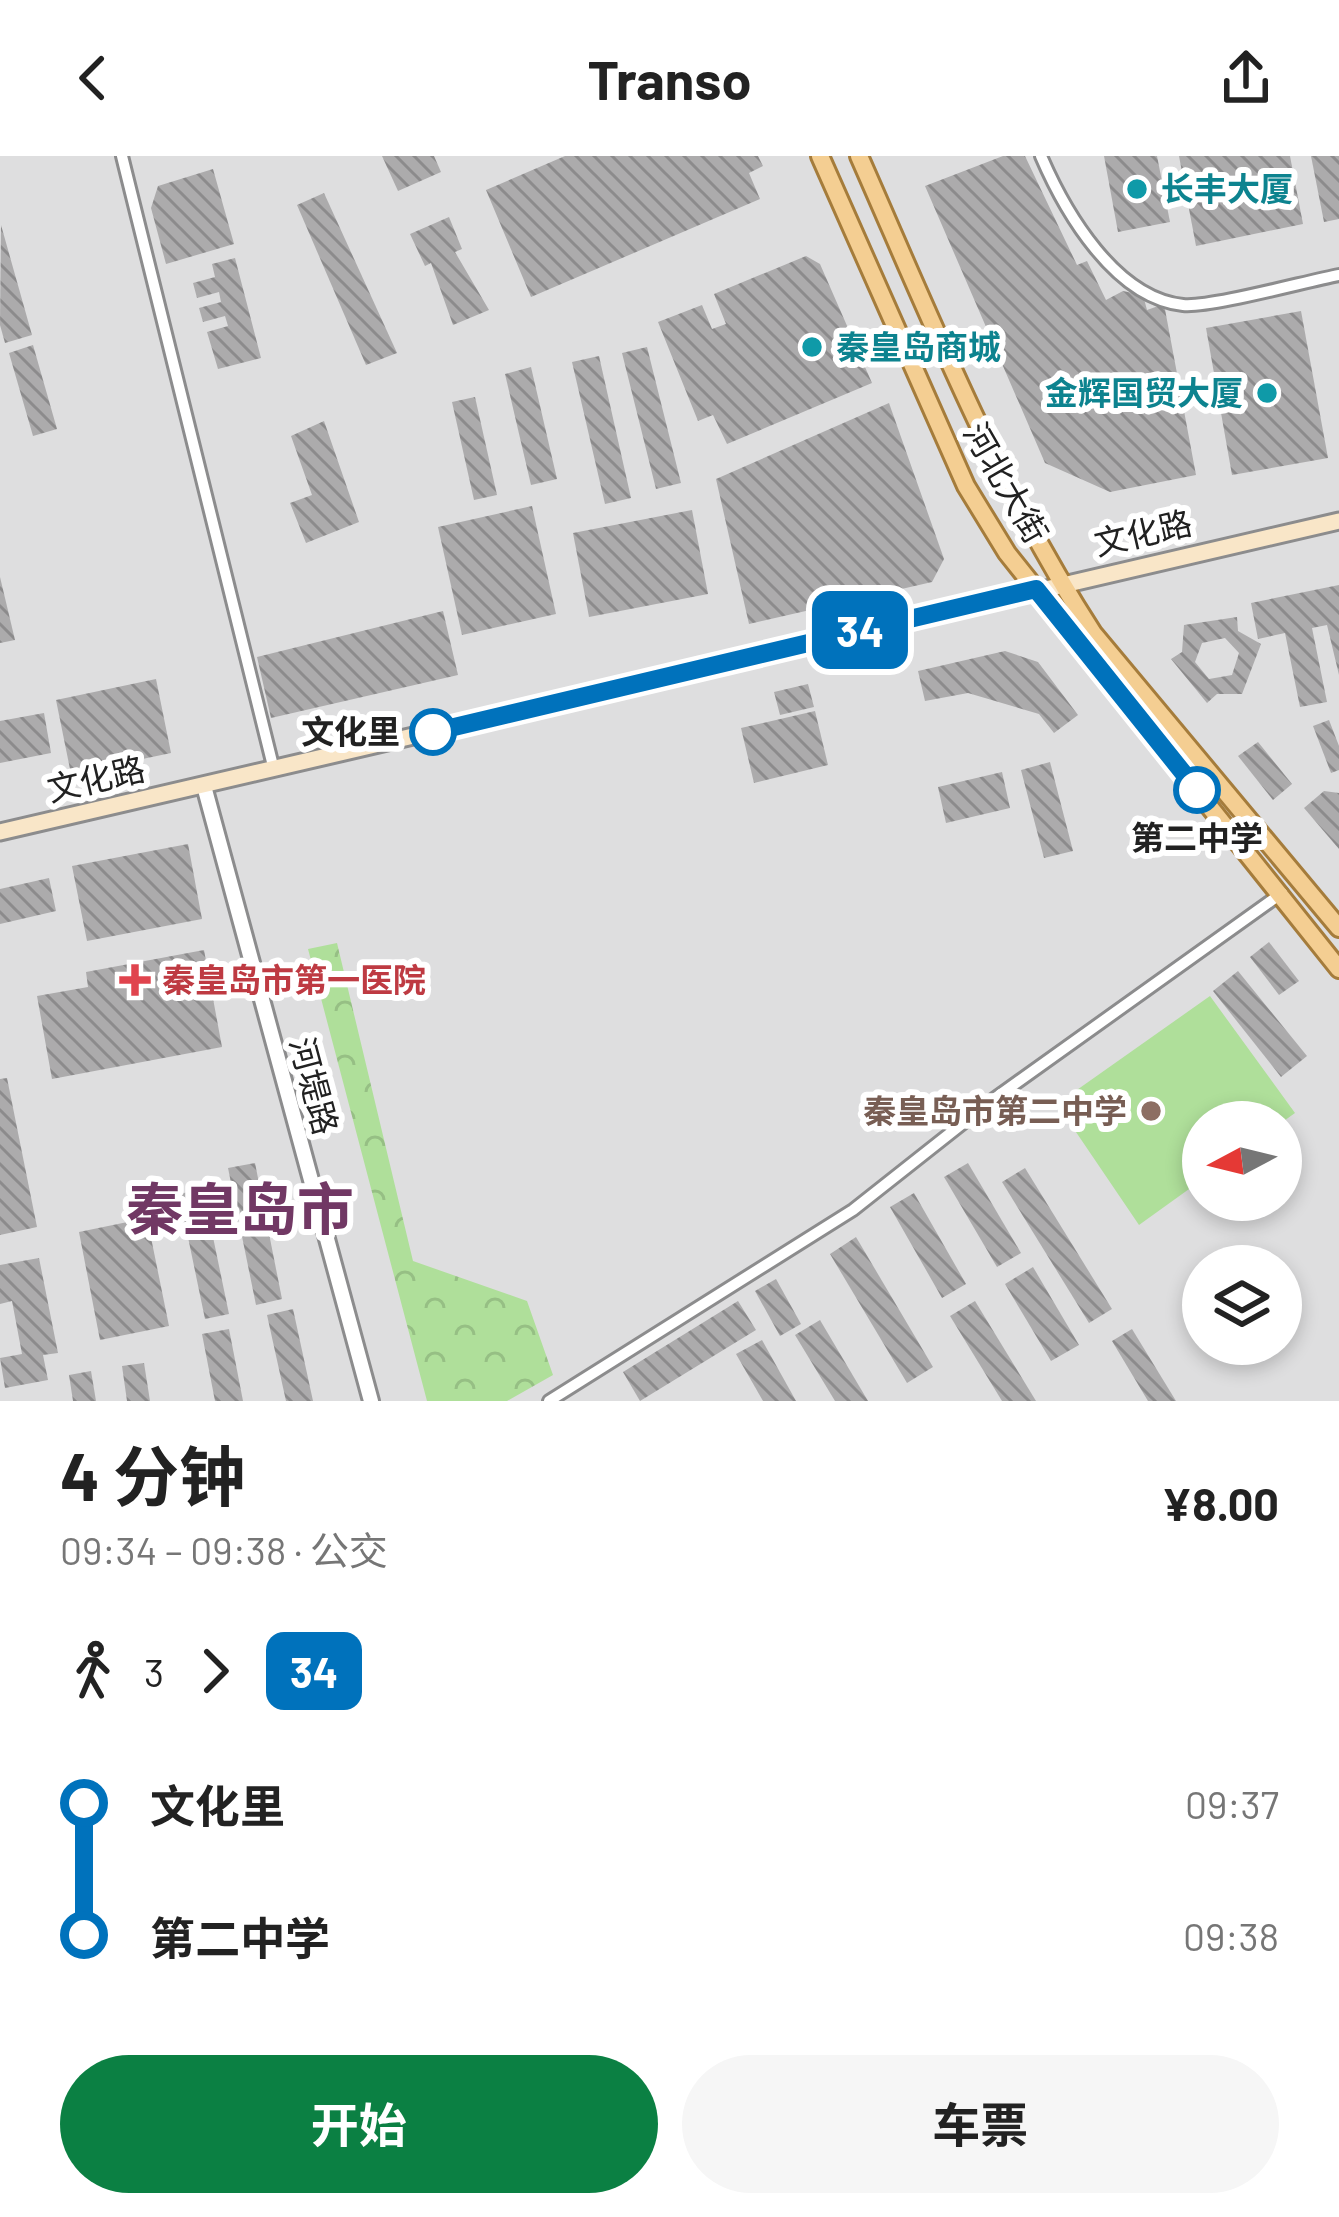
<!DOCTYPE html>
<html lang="zh">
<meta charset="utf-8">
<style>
:root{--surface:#fff;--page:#f6f6f6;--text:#222;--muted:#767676;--accent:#0b8043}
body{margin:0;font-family:Barlow,"Noto Sans SC",sans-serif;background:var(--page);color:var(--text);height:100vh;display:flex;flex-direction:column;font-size:45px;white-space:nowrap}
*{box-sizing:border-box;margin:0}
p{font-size:39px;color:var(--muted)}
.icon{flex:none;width:66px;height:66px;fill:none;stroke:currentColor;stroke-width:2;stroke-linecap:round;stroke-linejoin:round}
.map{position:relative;height:1245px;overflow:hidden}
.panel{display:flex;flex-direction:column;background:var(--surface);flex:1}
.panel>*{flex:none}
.badge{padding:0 24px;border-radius:18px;font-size:42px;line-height:78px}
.needle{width:78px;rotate:263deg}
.controls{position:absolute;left:1182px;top:945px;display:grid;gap:24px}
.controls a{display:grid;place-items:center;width:120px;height:120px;border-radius:50%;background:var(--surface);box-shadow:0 6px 18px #0003;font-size:60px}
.map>.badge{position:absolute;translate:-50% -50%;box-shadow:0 0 0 6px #fff}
.legs{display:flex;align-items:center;gap:18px;height:132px;padding:0 60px;font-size:39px}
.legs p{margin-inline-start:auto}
.overview{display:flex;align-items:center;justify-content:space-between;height:204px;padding:0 60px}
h1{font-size:66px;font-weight:700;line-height:90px}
.cta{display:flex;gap:24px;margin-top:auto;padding:24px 60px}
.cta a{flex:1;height:138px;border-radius:72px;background:var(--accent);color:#fff;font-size:48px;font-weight:700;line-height:138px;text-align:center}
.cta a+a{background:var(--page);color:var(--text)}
ul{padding:0 60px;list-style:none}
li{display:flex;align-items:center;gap:42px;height:132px;font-size:45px}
li i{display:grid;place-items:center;width:18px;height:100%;margin:0 15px;background:currentColor}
li i::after{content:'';width:30px;height:30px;margin:-15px;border:9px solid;border-radius:50%;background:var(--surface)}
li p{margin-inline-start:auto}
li:first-child i{background:linear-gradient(#0000 50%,currentColor 0)}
li:last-child i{background:linear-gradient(currentColor 50%,#0000 0)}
header{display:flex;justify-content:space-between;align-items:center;height:156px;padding:0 60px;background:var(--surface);font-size:54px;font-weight:700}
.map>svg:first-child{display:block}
.park{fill:url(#park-crowns)}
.pitch{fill:#afdf9a}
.building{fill:url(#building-back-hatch);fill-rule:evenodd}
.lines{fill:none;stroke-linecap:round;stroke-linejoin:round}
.minor-casing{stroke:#8c8c8d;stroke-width:16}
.tertiary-casing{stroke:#8c8c8d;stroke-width:20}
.secondary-casing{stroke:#8c8c8d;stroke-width:21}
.primary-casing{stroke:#a57c3b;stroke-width:22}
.minor{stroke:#fff;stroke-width:10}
.tertiary{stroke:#fff;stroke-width:14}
.secondary{stroke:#f9e6c8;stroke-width:15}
.primary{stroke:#f4ce92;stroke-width:16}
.line-1-casing{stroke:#fff;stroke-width:27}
.line-1{stroke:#0072bc;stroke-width:18}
.culture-dot{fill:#0f9aa8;stroke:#fff;stroke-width:4.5}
.stop-1-dot{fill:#fff;stroke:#0072bc;stroke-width:6}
.health-dot{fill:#e0444e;stroke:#fff;stroke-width:4.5}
.education-dot{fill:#8d6e63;stroke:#fff;stroke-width:4.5}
.labels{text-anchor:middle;stroke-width:12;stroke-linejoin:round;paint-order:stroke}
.culture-label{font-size:33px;font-weight:bold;fill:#0d838f;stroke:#fff;text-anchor:start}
.street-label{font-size:33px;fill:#212121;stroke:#fff}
.stop-label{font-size:33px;font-weight:bold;fill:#212121;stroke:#fff;text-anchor:end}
.health-label{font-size:33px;font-weight:bold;fill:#be3a42;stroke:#fff;text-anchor:start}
.education-label{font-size:33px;font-weight:bold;fill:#785e54;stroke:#fff;text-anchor:end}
.town-label{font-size:57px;font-weight:bold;fill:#713864;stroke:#fff}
</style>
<header><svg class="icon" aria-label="back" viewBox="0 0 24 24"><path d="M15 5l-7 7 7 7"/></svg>Transo<svg class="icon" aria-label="share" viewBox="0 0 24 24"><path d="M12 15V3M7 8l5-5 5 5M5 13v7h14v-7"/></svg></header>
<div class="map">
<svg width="1339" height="1245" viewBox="0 0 1339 1245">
<defs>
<pattern id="park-crowns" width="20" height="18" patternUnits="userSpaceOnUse" patternTransform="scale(3)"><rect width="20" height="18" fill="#afdf9a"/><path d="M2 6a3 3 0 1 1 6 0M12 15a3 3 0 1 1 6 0" fill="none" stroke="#96bf84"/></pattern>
<pattern id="building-back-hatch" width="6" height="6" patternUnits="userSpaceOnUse" patternTransform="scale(3)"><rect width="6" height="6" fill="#acabac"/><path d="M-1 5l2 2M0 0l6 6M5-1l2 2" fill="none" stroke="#8c8b8c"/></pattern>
</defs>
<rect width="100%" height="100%" fill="#dededf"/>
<!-- park -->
<path class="park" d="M337,787l76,318 114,40 26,74 -46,26h-80l-119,-452z"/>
<!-- pitch -->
<path class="pitch" d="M1210,840l85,117 -14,10 -78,-1v57l-64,46 -82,-121z"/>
<!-- building -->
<g class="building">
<path d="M382,0h52l7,16 -43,19z"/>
<path d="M565,0h193l5,10 -14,7 11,26 -229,98 -45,-107z"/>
<path d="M1003,0h22l52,109 10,-4 19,39 17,-9 20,4 4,15 17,-6 32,171 -86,17 -65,-29 -120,-277z"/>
<path d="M1104,0h53l13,66 -52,10z"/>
<path d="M1179,0h111l13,68 -107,22z"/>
<path d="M1311,0h28v63l-15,3z"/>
<path d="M213,13l21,75 -68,20 -15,-56 7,-22z"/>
<path d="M324,37l73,160 -31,12 -69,-160z"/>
<path d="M449,61l13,32 -7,3 34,58 -36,15 -22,-62 -6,3 -15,-32z"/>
<path d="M1,69l31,110 -27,8 -5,-18z"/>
<path d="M806,100l14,8 52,119 -145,61 -14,-29 -15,6 -40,-99 44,-17 10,24 14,-5 -12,-30z"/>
<path d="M235,102l26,100 -43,11 -11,-37 21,-6 -3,-10 -22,6 -4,-14 22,-6 -2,-10 -22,6 -4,-15 22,-6 -3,-13z"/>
<path d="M1301,155l27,147 -96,17 -26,-147z"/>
<path d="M33,189l24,84 -24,7 -24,-83z"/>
<path d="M647,191l34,136 -25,6 -34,-136z"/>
<path d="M599,200l32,142 -26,6 -33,-142z"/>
<path d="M531,211l26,112 -26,6 -26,-111z"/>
<path d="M475,241l22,98 -23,5 -22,-98z"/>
<path d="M889,247l55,156 -12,23 -183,42 -33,-145z"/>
<path d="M324,265l35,101 -53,21 -16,-40 22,-8 -21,-59z"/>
<path d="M532,350l24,108 -94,21 -24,-108z"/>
<path d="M692,354l16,84 -119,23 -16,-84z"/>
<path d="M0,421l15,63 -15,3z"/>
<path d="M1339,429v90l-12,-50 -15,3 15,74 -27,5 -15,-74 -27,6 -7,-36z"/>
<path d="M443,455l15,64 -187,43 -14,-61z"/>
<path d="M1237,461l1,14 23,13 -19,50h-25l-10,9 -36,-44 11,-7 2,-27zM1225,482l14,15 -7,22 -23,4 -14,-17 7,-19z"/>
<path d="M1005,495l33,11 40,53 -24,18 -15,-19 -71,-21 -43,8 -7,-30z"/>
<path d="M156,523l15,74 -100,21 -15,-74z"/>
<path d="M808,528l6,23 -34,8 -6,-23z"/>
<path d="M815,555l13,54 -74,18 -13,-55z"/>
<path d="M44,557l7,40 -51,10v-42z"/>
<path d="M1329,564l10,26v24l-8,3 -18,-47z"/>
<path d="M1258,586l34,42 -19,16 -35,-44z"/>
<path d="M1050,606l23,89 -29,7 -23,-88z"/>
<path d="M1002,616l8,36 -64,15 -8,-36z"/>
<path d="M1324,635l15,2v56l-35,-41z"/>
<path d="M188,688l14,75 -115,22 -15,-75z"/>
<path d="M49,722l7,33 -56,13v-35z"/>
<path d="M1269,786l30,39 -20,14 -29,-38z"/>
<path d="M204,794l18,97 -170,32 -15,-83 51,-9 -2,-15z"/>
<path d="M1238,815l69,85 -26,21 -68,-86z"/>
<path d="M7,922l30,149 -37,8v-156z"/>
<path d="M255,1007l27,136 -26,6 -28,-137z"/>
<path d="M968,1007l53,90 -24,14 -53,-90z"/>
<path d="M1025,1012l87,141 -23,14 -87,-141z"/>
<path d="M203,1033l26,125 -24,5 -26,-125z"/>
<path d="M914,1037l52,91 -24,14 -52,-91z"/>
<path d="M147,1062l22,108 -69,14 -21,-108z"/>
<path d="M856,1081l77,130 -26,16 -77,-129z"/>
<path d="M39,1102l19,95 -15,2 5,25 -43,8 -5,-30 22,-4 -10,-53 -12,3v-39z"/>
<path d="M1033,1111l46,78 -28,16 -46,-77z"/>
<path d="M776,1123l25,45 -21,12 -25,-45z"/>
<path d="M738,1145l18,29 -116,71 -17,-29z"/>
<path d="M975,1145l61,100h-34l-52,-85z"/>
<path d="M293,1153l20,92h-27l-19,-86z"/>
<path d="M820,1164l48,81h-33l-40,-66z"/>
<path d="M229,1173l14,72h-28l-13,-67z"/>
<path d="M1132,1173l44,72h-28l-36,-60z"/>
<path d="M762,1184l34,61h-33l-27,-47z"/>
<path d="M144,1207l6,38h-23l-5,-35z"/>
<path d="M91,1215l5,30h-23l-4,-26z"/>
</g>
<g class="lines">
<!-- minor casing -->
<g class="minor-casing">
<g id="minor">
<path d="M122,0l152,614"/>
<path d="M1041,0c24,56 74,142 142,149 26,3 124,-24 156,-30"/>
<path d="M549,1245l304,-191 138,-109 291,-208"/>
</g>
</g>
<!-- tertiary casing -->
<g class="tertiary-casing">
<path id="tertiary" d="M204,630l167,615"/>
</g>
<!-- secondary casing -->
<g class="secondary-casing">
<path id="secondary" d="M0,676l1339,-311"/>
</g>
<!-- primary casing -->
<g class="primary-casing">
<g id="primary">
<path d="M820,0l146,330 41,67 332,416"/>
<path d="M859,0c71,161 138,329 234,477l246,295"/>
</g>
</g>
<!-- minor -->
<use href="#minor" class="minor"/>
<!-- tertiary -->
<use href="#tertiary" class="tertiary"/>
<!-- secondary -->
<use href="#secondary" class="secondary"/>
<!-- primary -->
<use href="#primary" class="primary"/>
</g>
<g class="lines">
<!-- line-1 casing -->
<g class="line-1-casing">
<path id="line-1" d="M433,576l603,-143 161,201"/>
</g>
<!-- line-1 -->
<use href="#line-1" class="line-1"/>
</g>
<!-- markers -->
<g class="culture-dot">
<circle cx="1137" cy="33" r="12"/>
<circle cx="812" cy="191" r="12"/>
<circle cx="1267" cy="237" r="12"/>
</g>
<g class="stop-1-dot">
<circle cx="433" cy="576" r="21"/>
<circle cx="1197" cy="634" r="21"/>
</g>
<path class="health-dot" d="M129 806h12v12h12v12h-12v12h-12v-12h-12v-12h12z"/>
<circle class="education-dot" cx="1151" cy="955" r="12"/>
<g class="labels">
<!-- culture labels -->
<g class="culture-label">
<text x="1161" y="45">长丰大厦</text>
<text x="836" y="203">秦皇岛商城</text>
<text x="1243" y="249" text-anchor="end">金辉国贸大厦</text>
</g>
<!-- street labels -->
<g class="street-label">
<text transform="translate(1006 327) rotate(60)" y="12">河北大街</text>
<text transform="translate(1143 377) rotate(-13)" y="12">文化路</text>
<text transform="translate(96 623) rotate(-13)" y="12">文化路</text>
<text transform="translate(314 930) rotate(75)" y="12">河堤路</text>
</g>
<!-- stop labels -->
<g class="stop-label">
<text x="400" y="588">文化里</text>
<text x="1197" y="694" text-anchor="middle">第二中学</text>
</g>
<!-- health labels -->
<g class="health-label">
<text x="162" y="836">秦皇岛市第一医院</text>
</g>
<!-- education labels -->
<g class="education-label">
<text x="1127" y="967">秦皇岛市第二中学</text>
</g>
<!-- town labels -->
<g class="town-label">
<text x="240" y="1074">秦皇岛市</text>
</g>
</g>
</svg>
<div class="controls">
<a><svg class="needle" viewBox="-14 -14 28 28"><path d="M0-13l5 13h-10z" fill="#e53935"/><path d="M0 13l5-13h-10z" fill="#767676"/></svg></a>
<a><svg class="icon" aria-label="layers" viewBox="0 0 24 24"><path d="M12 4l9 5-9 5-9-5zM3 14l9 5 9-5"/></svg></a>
</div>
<b class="badge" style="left:860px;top:474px;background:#0072bc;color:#fff">34</b>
</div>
<section class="panel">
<div class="overview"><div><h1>4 分钟</h1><p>09:34 – 09:38 · 公交</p></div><b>¥8.00</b></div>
<div class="legs"><svg class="icon" aria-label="walk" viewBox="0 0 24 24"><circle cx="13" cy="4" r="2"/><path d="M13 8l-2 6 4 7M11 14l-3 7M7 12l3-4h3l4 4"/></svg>3<svg class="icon" aria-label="forward" viewBox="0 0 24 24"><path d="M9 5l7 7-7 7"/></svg><b class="badge" style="background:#0072bc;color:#fff">34</b></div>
<ul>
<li><i style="color:#0072bc"></i><b>文化里</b><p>09:37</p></li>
<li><i style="color:#0072bc"></i><b>第二中学</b><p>09:38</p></li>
</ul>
<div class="cta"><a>开始</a><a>车票</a></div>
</section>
